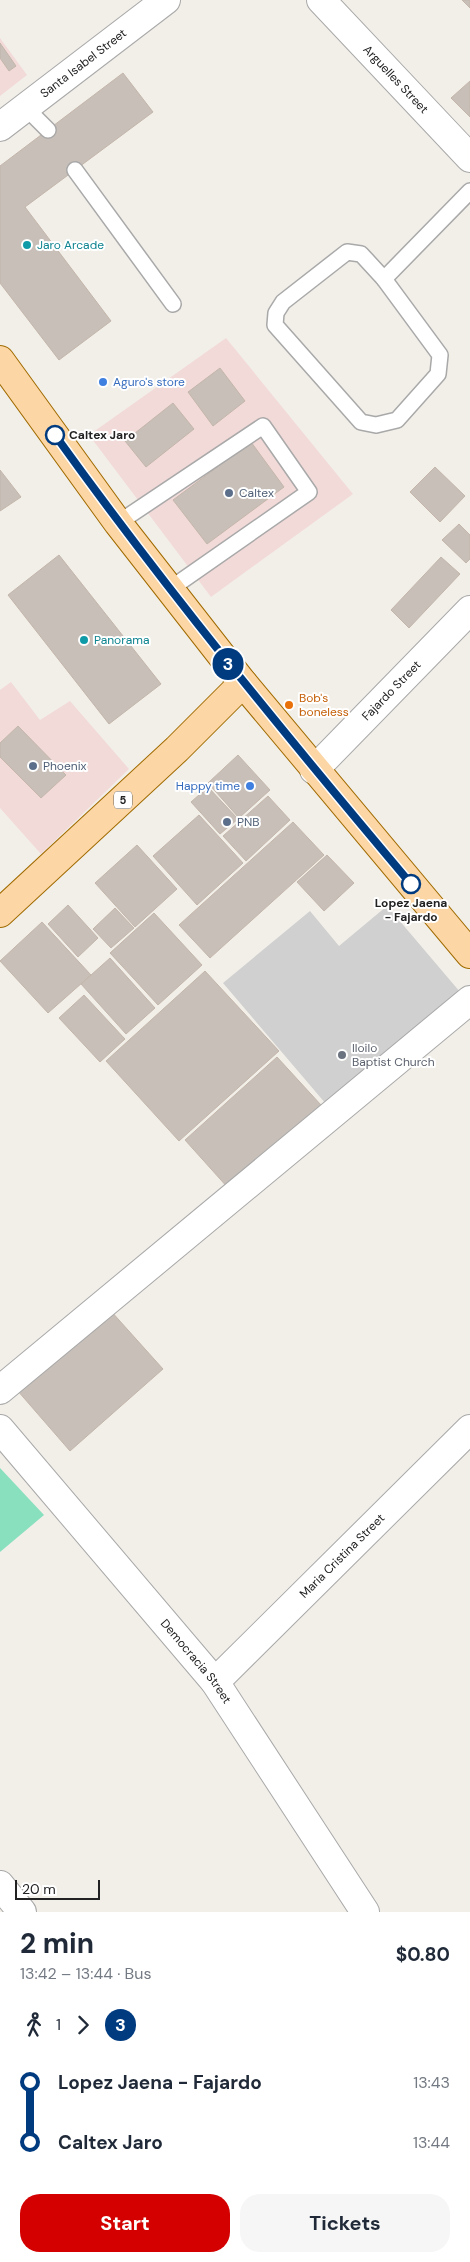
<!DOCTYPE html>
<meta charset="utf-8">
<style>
:root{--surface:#fff;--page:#f6f6f7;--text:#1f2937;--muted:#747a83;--accent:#d40000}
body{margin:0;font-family:"DM Sans",sans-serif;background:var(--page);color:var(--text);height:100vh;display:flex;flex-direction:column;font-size:19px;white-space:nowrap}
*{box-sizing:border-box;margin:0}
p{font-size:16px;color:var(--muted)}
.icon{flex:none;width:28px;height:28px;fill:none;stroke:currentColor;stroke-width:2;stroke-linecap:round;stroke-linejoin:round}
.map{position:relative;height:1912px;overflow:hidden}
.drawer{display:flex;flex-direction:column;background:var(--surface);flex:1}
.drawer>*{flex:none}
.badge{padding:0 10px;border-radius:16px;font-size:18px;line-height:32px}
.scale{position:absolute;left:15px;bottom:12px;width:85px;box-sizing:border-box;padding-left:5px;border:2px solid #222;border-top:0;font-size:14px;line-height:18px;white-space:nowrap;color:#222;-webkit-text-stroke:4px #fff;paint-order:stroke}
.map>.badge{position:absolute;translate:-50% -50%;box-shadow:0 0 0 2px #fff}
.legs{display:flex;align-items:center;gap:8px;height:55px;padding:0 20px;font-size:16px}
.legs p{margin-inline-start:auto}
.summary{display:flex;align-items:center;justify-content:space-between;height:85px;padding:0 20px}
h1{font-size:28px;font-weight:700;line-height:38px}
.cta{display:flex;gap:10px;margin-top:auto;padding:10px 20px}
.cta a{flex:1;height:58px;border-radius:20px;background:var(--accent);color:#fff;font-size:20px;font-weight:700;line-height:58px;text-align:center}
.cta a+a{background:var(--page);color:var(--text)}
ul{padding:0 20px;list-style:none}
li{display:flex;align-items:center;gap:18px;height:60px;font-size:19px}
li i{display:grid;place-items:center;width:8px;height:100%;margin:0 6px;background:currentColor}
li i::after{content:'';width:12px;height:12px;margin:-6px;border:4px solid;border-radius:50%;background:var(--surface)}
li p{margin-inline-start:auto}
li:first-child i{background:linear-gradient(#0000 50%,currentColor 0)}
li:last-child i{background:linear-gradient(currentColor 50%,#0000 0)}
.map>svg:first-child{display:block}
.commercial{fill:#f2dad9}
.religious{fill:#d0d0d0}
.pitch{fill:#88e0be}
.building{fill:#c7bfb8;stroke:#c4b6ab}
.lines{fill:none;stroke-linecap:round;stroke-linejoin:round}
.service-casing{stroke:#a9a9a9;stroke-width:18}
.minor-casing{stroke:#a9a9a9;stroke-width:30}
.tertiary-casing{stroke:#a9a9a9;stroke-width:30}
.primary-casing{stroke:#a06b00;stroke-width:30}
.service{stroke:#fff;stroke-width:15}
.minor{stroke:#fff;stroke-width:28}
.tertiary{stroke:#fff;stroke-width:28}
.primary{stroke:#fcd6a4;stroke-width:28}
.line-1-casing{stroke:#fff;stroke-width:11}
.line-1{stroke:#003b80;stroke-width:8}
.culture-dot{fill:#0f9aa8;stroke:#fff;stroke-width:2}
.shop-dot{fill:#3f7fe0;stroke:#fff;stroke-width:2}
.stop-1-dot{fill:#fff;stroke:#003b80;stroke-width:2.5}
.service-dot{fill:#5c6f8a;stroke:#fff;stroke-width:2}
.food-dot{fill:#e8710a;stroke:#fff;stroke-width:2}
.worship-dot{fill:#6b7280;stroke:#fff;stroke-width:2}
.labels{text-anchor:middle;stroke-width:4;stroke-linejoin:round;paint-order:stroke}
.shield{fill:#fff;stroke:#646464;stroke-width:1}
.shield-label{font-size:11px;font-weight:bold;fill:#222}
.street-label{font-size:12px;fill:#222;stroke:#fff}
.culture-label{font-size:12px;fill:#0d838f;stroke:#fff;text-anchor:start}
.shop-label{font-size:12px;fill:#366cbe;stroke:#fff;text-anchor:start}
.stop-label{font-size:12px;font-weight:bold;fill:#222;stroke:#fff;text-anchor:start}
.service-label{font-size:12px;fill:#4e5e75;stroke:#fff;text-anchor:start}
.food-label{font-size:12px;fill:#c56008;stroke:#fff;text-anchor:start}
.worship-label{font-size:12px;fill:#5b616d;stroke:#fff;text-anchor:start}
</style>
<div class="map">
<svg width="470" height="1912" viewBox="0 0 470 1912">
<rect width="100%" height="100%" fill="#f2efe9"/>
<!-- commercial -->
<g class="commercial">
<path d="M0,38l27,37 -27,21z"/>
<path d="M226,338l127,156 -142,103 -122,-162z"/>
<path d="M11,682l29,38 30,-19 59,68 -88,85 -41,-46v-118z"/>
</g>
<!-- religious -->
<path class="religious" d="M387,906l79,93 -134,112 -109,-128 87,-72 29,35z"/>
<!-- pitch -->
<path class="pitch" d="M0,1468l44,47 -44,37z"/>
<!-- building -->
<g class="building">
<path d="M462,0h8v8z"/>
<path d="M0,43l16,23 -7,5 -9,-13z"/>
<path d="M123,73l30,39 -128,95 86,114 -52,39 -59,-77v-117z"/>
<path d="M470,81v36l-19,-19z"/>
<path d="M220,368l25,33 -32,25 -25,-34z"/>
<path d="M173,403l21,26 -48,38 -21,-26z"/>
<path d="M251,442l33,45 -77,57 -34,-44z"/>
<path d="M435,467l30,29 -25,26 -30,-30z"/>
<path d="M0,470l21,27 -21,14z"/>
<path d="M459,524l11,11v24l-4,4 -24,-23z"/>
<path d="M59,555l102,129 -52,40 -101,-129z"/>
<path d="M441,557l19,17 -51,54 -18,-18z"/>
<path d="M18,726l48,49 -25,23 -41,-41v-14z"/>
<path d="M238,755l32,35 -31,28 -31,-35z"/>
<path d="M208,787l30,32 -18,15 -29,-32z"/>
<path d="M268,796l22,24 -44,41 -23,-25z"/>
<path d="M199,815l44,48 -46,42 -44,-49z"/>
<path d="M293,822l31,33 -114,103 -31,-33z"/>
<path d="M137,845l40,44 -42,38 -40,-44z"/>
<path d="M327,855l27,28 -30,28 -27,-29z"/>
<path d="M68,905l30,33 -20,19 -30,-33z"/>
<path d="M115,908l19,20 -23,20 -18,-19z"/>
<path d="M154,913l48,52 -44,40 -48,-52z"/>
<path d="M42,922l49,53 -43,38 -48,-52z"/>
<path d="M110,958l45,50 -29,26 -45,-50z"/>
<path d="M205,971l74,80 -100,90 -73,-80z"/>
<path d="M84,995l41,44 -25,23 -41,-44z"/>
<path d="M277,1057l44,48 -92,84 -44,-49z"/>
<path d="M110,1310l53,59 -93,82 -53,-61z"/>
</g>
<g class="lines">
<!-- service casing -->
<g class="service-casing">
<g id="service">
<path d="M26,108l22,22"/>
<path d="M75,170l98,134"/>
<path d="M347,252l14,2 23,25 56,76 -2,19 -41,46 -21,5 -15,-3 -86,-97 1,-12 7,-11z"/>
<path d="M384,279l86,-88"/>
<path d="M118,523l145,-97 46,66 -139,97"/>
</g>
</g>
<!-- minor casing -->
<g class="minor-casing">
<g id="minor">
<path id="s1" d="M0,127l166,-127"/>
<path d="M0,1390l470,-390"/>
<path id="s2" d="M0,1429l215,253 150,230"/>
<path id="s3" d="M215,1682l255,-253"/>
<path d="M0,1885l22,27"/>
</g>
</g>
<!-- tertiary casing -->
<g class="tertiary-casing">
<g id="tertiary">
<path id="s4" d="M321,0l149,158"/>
<path id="s5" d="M314,770l156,-160"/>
</g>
</g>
<!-- primary casing -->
<g class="primary-casing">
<g id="primary">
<path d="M0,360l118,163 125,160 227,271"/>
<path d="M0,913l177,-164 66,-66"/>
</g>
</g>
<!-- service -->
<use href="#service" class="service"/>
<!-- minor -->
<use href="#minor" class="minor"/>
<!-- tertiary -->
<use href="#tertiary" class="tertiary"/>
<!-- primary -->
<use href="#primary" class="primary"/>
</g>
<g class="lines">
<!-- line-1 casing -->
<g class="line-1-casing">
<path id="line-1" d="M55,435c112,156 233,303 356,449"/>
</g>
<!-- line-1 -->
<use href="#line-1" class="line-1"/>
</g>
<!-- markers -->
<g class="culture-dot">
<circle cx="27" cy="245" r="5"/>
<circle cx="84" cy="640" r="5"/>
</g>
<g class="shop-dot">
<circle cx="103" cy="382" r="5"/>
<circle cx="250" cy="786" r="5"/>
</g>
<g class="stop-1-dot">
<circle cx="55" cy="435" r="9"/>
<circle cx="411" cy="884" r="9"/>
</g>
<g class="service-dot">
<circle cx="229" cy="493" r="5"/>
<circle cx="33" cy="766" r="5"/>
<circle cx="227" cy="822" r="5"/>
</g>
<circle class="food-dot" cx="289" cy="705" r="5"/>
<circle class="worship-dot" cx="342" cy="1055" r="5"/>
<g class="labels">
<!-- shield labels -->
<rect class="shield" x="114" y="791.5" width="18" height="17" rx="4"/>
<g class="shield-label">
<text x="123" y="804">5</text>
</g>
<!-- street labels -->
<g class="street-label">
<text dy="4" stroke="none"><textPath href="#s1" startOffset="105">Santa Isabel Street</textPath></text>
<text dy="4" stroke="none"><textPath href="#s4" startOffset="109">Arguelles Street</textPath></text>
<text dy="4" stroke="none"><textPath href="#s5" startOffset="111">Fajardo Street</textPath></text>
<text dy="4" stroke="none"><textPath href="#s3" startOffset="179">Maria Cristina Street</textPath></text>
<text dy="4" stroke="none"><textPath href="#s2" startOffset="304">Democracia Street</textPath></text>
</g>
<!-- culture labels -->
<g class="culture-label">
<text x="37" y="249">Jaro Arcade</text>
<text x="94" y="644">Panorama</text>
</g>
<!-- shop labels -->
<g class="shop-label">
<text x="113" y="386">Aguro's store</text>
<text x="240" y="790" text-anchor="end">Happy time</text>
</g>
<!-- stop labels -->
<g class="stop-label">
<text x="69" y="439">Caltex Jaro</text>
<text x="411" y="907" text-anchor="middle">Lopez Jaena<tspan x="411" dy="14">- Fajardo</tspan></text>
</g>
<!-- service labels -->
<g class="service-label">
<text x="239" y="497">Caltex</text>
<text x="43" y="770">Phoenix</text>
<text x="237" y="826">PNB</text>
</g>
<!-- food labels -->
<g class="food-label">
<text x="299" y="702">Bob's<tspan x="299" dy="14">boneless</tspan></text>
</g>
<!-- worship labels -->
<g class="worship-label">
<text x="352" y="1052">Iloilo<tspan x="352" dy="14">Baptist Church</tspan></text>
</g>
</g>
</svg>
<div class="scale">20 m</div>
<b class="badge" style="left:228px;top:664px;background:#003b80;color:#fff">3</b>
</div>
<section class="drawer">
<div class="summary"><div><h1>2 min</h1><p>13:42 – 13:44 · Bus</p></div><b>$0.80</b></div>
<div class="legs"><svg class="icon" aria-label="walk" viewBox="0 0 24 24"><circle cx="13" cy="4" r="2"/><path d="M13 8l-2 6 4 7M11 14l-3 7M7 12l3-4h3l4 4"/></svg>1<svg class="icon" aria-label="forward" viewBox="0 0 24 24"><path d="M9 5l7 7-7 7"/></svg><b class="badge" style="background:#003b80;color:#fff">3</b></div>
<ul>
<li><i style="color:#003b80"></i><b>Lopez Jaena - Fajardo</b><p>13:43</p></li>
<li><i style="color:#003b80"></i><b>Caltex Jaro</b><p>13:44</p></li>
</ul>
<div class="cta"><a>Start</a><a>Tickets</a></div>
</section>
